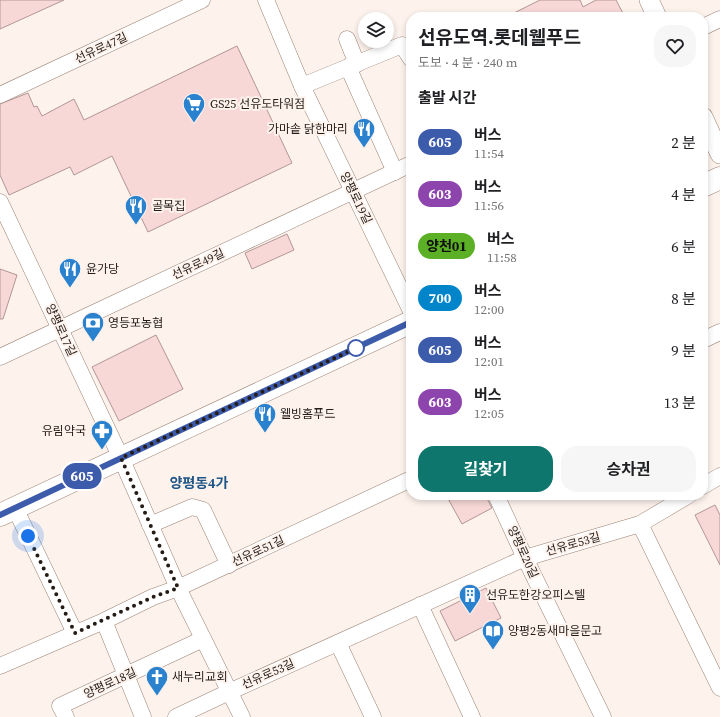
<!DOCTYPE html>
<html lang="ko">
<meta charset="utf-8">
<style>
:root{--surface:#fff;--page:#f6f6f6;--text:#202124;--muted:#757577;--accent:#0f766e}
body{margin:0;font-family:"Source Serif 4","Noto Sans KR",serif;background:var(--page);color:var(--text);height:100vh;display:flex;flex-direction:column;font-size:15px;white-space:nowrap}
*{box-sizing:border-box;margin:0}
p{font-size:13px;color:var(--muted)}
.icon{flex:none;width:22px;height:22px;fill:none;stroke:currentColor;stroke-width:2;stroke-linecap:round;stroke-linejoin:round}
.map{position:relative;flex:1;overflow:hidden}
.details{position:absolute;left:406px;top:12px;width:302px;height:488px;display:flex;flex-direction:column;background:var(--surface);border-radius:16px;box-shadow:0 2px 6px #0003}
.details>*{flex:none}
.badge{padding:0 8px;border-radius:13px;font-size:14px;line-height:26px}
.buttons{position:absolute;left:358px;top:12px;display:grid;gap:8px}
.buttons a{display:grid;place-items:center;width:36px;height:36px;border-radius:50%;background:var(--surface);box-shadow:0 2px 6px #0003;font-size:20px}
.you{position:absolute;width:20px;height:20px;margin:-10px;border:3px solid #fff;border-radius:50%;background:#1a73e8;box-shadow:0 0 0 6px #1a73e833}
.map>.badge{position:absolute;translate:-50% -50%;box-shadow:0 0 0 2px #fff}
h2{padding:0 12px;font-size:15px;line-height:36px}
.round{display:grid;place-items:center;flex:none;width:42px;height:42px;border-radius:16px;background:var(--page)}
.head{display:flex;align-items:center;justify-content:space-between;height:68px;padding:0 12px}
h1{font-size:19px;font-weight:700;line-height:30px}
.button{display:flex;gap:8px;margin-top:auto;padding:8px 12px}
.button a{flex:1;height:46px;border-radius:16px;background:var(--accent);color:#fff;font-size:16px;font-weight:700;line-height:46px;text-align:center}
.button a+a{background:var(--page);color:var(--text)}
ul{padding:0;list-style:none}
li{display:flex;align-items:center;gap:12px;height:52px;padding:0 12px}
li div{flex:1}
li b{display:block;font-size:15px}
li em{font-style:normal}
li .badge{min-width:44px;font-weight:700;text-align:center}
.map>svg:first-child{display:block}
.building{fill:#f7d8d7;stroke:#b29695}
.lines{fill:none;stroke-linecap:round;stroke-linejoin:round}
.minor-casing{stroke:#9b8476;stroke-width:17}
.tertiary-casing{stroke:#9b8476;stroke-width:20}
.secondary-casing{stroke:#9b8476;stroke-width:23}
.minor{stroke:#fff;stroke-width:16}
.tertiary{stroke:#fff;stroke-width:19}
.secondary{stroke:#fff;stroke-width:22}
.line-casing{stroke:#fff;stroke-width:9}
.line{stroke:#3d5bab;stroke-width:6}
.walk{stroke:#251c17;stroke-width:4;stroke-dasharray:0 7.2}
.stop-dot{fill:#fff;stroke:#3d5bab;stroke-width:2}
.labels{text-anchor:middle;stroke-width:4;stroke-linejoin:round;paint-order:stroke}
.street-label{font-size:12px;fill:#251c17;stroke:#fdf2ec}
.poi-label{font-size:12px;fill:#251c17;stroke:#fdf2ec;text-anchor:start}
.quarter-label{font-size:14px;font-weight:bold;fill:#1f5688;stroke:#fdf2ec}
</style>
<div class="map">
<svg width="720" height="717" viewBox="0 0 720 717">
<rect width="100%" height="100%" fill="#fdf2ec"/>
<!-- building -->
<g class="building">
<path d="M0,0h64l-64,29z"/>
<path d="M540,0h40l3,7 13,-7h20l9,17h-119z"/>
<path d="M237,46l55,117 -144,69 -36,-76 -38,19 -4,-8 -61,28 -9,-20v-71l28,-11 6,14 3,-1 5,10 32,-17 10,21z"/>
<path d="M287,234l7,16 -42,19 -7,-16z"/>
<path d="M0,269l17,6 -14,44h-3z"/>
<path d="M156,335l27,54 -64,32 -27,-54z"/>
<path d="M446,495h39l7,13 -30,16z"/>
<path d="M715,505l5,10v50l-25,-50z"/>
<path d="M486,588l15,30 -46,23 -15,-30z"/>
</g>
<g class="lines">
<!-- minor casing -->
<g class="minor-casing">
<g id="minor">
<path d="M266,0l36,86 109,225"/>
<path d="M703,27l17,-8"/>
<path d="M347,39l10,25"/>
<path d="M348,67l47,105"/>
<path d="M302,86l100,-41 9,14"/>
<path d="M0,95l202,-95"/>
<path d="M0,202l121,256 57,130 64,129"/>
<path d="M703,340l17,-8"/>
<path d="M0,357l411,-193"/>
<path d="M703,486l17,-10"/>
<path d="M496,495l29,63 78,159"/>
<path d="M15,508l60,125"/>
<path d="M640,524l80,164"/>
<path d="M150,525l42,-18 11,3 26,55"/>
<path d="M420,605l52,112"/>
<path d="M104,621l39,96"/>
<path d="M338,643l35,74"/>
<path d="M0,666l104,-45 49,-24 25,-9 233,-109"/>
<path d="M66,717l-6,-11 143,-67"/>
<path d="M176,717l53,-25 296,-134 115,-34 49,-29"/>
</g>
</g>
<!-- tertiary casing -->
<g class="tertiary-casing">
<g id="tertiary">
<path d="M649,0l8,17"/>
<path d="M703,117l17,37"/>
</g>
</g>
<!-- secondary casing -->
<g class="secondary-casing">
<g id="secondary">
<path d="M703,186l17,-8"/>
<path d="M0,515l411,-193"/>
</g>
</g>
<!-- minor -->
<use href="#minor" class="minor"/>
<!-- tertiary -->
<use href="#tertiary" class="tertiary"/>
<!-- secondary -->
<use href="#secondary" class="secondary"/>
</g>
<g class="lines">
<!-- line casing -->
<g class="line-casing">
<path id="line" d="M0,515l411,-193"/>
</g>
<!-- line -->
<use href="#line" class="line"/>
<!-- walk -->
<path class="walk" d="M28,536l47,97 78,-36 25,-9 -57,-130 235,-110"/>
</g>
<!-- icons -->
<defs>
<g id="supermarket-pin" transform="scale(1.15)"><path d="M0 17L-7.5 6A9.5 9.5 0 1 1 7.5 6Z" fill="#2a82cf" stroke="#fdf2ec"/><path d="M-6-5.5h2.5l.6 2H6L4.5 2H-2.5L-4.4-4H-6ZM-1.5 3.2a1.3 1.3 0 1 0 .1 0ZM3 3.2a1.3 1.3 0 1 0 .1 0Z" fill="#fff"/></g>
<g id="restaurant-pin" transform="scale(1.15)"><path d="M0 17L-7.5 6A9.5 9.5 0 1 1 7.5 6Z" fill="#2a82cf" stroke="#fdf2ec"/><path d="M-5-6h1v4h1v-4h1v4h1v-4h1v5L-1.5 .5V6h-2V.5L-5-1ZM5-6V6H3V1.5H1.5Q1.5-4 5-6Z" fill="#fff"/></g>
<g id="bank-pin" transform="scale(1.15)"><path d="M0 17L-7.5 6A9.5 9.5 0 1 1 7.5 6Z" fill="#2a82cf" stroke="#fdf2ec"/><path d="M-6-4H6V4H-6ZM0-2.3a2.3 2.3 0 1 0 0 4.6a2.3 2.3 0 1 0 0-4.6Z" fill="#fff"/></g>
<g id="pharmacy-pin" transform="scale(1.15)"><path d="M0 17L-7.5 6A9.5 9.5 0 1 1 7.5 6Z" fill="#2a82cf" stroke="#fdf2ec"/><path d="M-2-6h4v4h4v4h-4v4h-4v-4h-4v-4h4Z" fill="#fff"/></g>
<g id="building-pin" transform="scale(1.15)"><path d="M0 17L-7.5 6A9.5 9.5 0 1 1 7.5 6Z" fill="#2a82cf" stroke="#fdf2ec"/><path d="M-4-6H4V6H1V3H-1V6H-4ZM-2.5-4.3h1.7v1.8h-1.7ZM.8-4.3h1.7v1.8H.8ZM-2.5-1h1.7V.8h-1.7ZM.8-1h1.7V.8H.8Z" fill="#fff"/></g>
<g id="library-pin" transform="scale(1.15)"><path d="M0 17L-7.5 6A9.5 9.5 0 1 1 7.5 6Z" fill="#2a82cf" stroke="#fdf2ec"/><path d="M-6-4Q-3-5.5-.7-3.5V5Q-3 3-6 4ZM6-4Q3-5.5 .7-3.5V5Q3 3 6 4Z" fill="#fff"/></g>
<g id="church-pin" transform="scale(1.15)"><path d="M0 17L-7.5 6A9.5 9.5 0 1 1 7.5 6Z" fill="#2a82cf" stroke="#fdf2ec"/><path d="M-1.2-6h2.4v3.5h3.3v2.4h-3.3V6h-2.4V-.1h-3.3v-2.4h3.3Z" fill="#fff"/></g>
</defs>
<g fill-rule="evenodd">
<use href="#supermarket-pin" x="194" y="104"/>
<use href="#restaurant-pin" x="364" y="129"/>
<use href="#restaurant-pin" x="136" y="206"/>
<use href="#restaurant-pin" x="70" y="269"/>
<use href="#bank-pin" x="93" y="323"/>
<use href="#restaurant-pin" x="265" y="414"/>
<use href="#pharmacy-pin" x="102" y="431"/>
<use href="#building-pin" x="470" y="595"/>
<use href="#library-pin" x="493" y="631"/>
<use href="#church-pin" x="157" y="677"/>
</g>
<!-- markers -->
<circle class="stop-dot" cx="356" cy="348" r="8"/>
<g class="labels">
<!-- street labels -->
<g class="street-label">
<text transform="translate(101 48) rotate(-25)" y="4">선유로47길</text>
<text transform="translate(356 198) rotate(64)" y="4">양평로19길</text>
<text transform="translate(198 264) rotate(-25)" y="4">선유로49길</text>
<text transform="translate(61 330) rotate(65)" y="4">양평로17길</text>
<text transform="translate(573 544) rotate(-16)" y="4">선유로53길</text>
<text transform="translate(258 551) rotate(-25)" y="4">선유로51길</text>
<text transform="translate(523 552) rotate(65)" y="4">양평로20길</text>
<text transform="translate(268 674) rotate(-24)" y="4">선유로53길</text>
<text transform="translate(110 683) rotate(-25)" y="4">양평로18길</text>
</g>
<!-- poi labels -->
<g class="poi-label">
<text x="210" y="108">GS25 선유도타워점</text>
<text x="348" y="133" text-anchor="end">가마솥 닭한마리</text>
<text x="152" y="210">골목집</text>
<text x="86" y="273">윤가당</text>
<text x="108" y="327">영등포농협</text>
<text x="280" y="418">웰빙홈푸드</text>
<text x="86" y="435" text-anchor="end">유림약국</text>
<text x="486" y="599">선유도한강오피스텔</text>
<text x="508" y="635">양평2동새마을문고</text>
<text x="172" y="681">새누리교회</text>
</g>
<!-- quarter labels -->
<g class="quarter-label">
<text x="199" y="488">양평동4가</text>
</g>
</g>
</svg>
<div class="buttons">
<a><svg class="icon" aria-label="layers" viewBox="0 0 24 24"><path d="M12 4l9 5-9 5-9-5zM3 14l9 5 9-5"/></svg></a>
</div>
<div class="you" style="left:28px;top:536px"></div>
<b class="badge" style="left:82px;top:476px;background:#3d5bab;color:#fff">605</b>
<section class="details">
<div class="head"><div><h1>선유도역.롯데웰푸드</h1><p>도보 · 4 분 · 240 m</p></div><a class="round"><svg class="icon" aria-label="heart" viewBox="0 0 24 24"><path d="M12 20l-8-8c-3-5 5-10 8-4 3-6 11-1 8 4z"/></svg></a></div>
<h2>출발 시간</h2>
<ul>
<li><span class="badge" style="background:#3d5bab;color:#fff">605</span><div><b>버스</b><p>11:54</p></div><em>2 분</em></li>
<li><span class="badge" style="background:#8e44ad;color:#fff">603</span><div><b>버스</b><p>11:56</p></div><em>4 분</em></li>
<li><span class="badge" style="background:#5bb025;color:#111">양천01</span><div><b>버스</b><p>11:58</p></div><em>6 분</em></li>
<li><span class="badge" style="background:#0085ca;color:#fff">700</span><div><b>버스</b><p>12:00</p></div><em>8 분</em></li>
<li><span class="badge" style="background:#3d5bab;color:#fff">605</span><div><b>버스</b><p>12:01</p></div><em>9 분</em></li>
<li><span class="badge" style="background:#8e44ad;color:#fff">603</span><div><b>버스</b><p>12:05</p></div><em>13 분</em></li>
</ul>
<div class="button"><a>길찾기</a><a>승차권</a></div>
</section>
</div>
